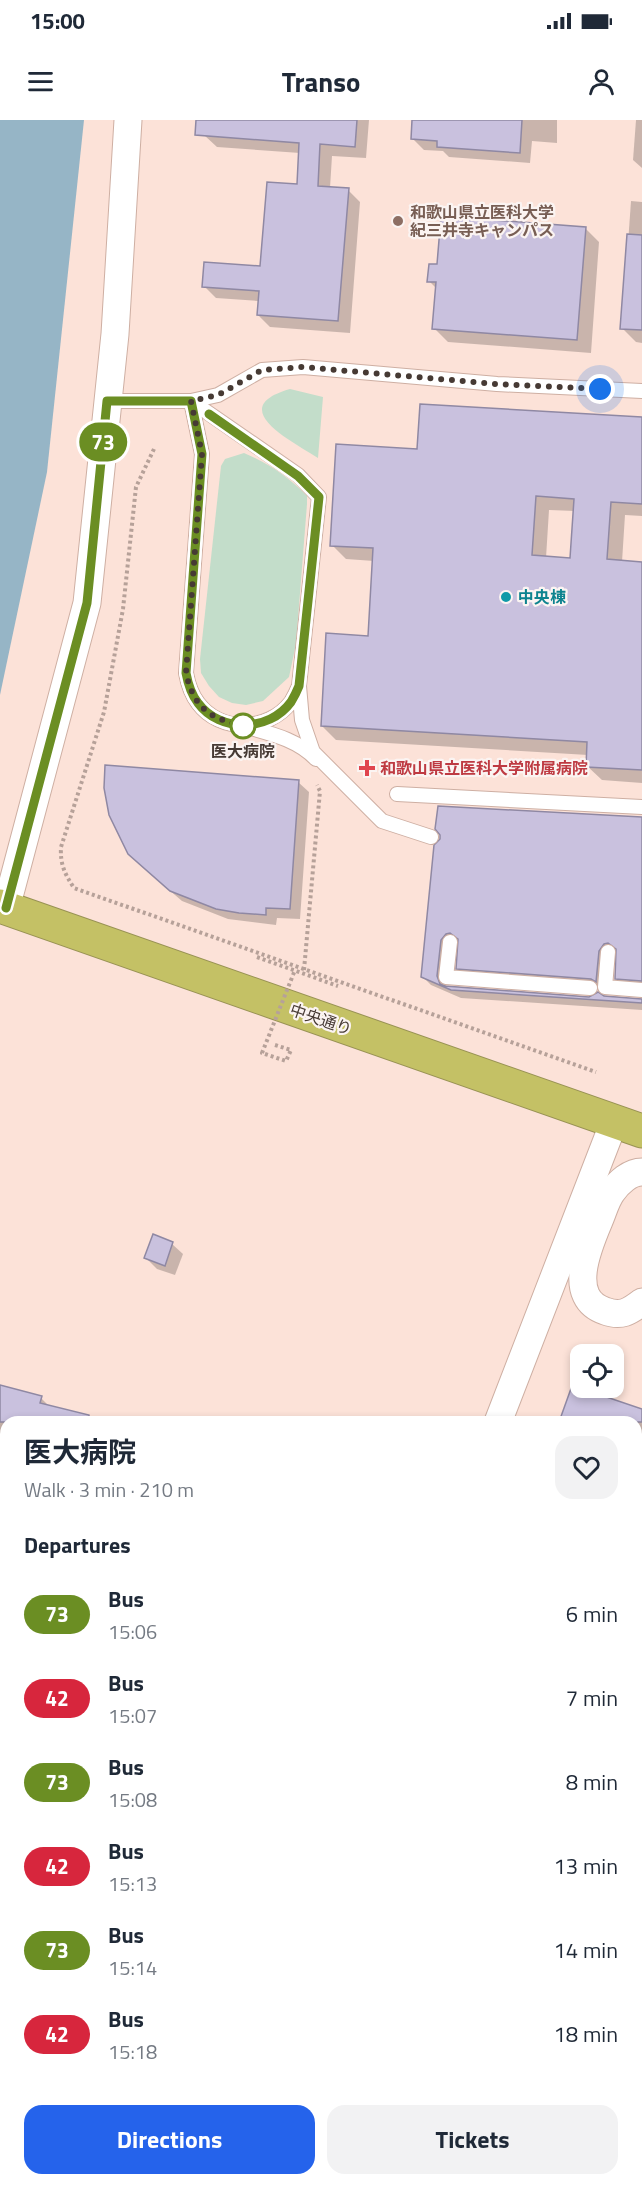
<!DOCTYPE html>
<meta charset="utf-8">
<style>
:root{--surface:#fff;--page:#f2f2f3;--text:#1f2937;--muted:#747a83;--accent:#2563eb}
body{margin:0;font-family:"Titillium Web","Noto Sans JP",sans-serif;background:var(--page);color:var(--text);height:100vh;display:flex;flex-direction:column;font-size:22px;white-space:nowrap}
*{box-sizing:border-box;margin:0}
p{font-size:20px;color:var(--muted)}
.icon{flex:none;width:33px;height:33px;fill:none;stroke:currentColor;stroke-width:2;stroke-linecap:round;stroke-linejoin:round}
.map{position:relative;flex:1;overflow:hidden}
.sheet{position:absolute;left:0px;top:1296px;width:642px;height:770px;display:flex;flex-direction:column;background:var(--surface);border-radius:18px 18px 0 0;box-shadow:0 3px 9px #0003}
.sheet>*{flex:none}
.badge{padding:0 12px;border-radius:20px;font-size:21px;line-height:39px}
.fabs{position:absolute;left:570px;top:1224px;display:grid;gap:12px}
.fabs a{display:grid;place-items:center;width:54px;height:54px;border-radius:12px;background:var(--surface);box-shadow:0 3px 9px #0003;font-size:30px}
.you{position:absolute;width:30px;height:30px;margin:-15px;border:4px solid #fff;border-radius:50%;background:#1a73e8;box-shadow:0 0 0 9px #1a73e833}
.map>.badge{position:absolute;translate:-50% -50%;box-shadow:0 0 0 3px #fff}
h2{padding:0 24px;font-size:22px;line-height:54px}
.round{display:grid;place-items:center;flex:none;width:63px;height:63px;border-radius:18px;background:var(--page)}
.headline{display:flex;align-items:center;justify-content:space-between;height:102px;padding:0 24px}
h1{font-size:28px;font-weight:700;line-height:45px}
.primary-button{display:flex;gap:12px;margin-top:auto;padding:12px 24px}
.primary-button a{flex:1;height:69px;border-radius:18px;background:var(--accent);color:#fff;font-size:24px;font-weight:700;line-height:69px;text-align:center}
.primary-button a+a{background:var(--page);color:var(--text)}
ul{padding:0;list-style:none}
li{display:flex;align-items:center;gap:18px;height:84px;padding:0 24px}
li div{flex:1}
li b{display:block;font-size:22px}
li em{font-style:normal}
li .badge{min-width:66px;font-weight:700;text-align:center}
.status{display:flex;justify-content:space-between;align-items:center;height:42px;padding:0 30px;background:var(--surface);direction:ltr}
.status svg{height:16px;fill:currentColor}
header{display:flex;justify-content:space-between;align-items:center;height:78px;padding:0 24px;background:var(--surface);font-size:27px;font-weight:700}
.map>svg:first-child{display:block}
.green{fill:#c3ddca}
.water{fill:#96b5c6}
.shadow{fill:#0003;fill-rule:evenodd}
.building{fill:#c9c1de;stroke:#8f88a3;stroke-width:1.5;fill-rule:evenodd}
.lines{fill:none;stroke-linecap:round;stroke-linejoin:round}
.lane-casing{stroke:#ceafa3;stroke-width:16}
.street-casing{stroke:#ceafa3;stroke-width:29}
.highway-casing{stroke:#989254;stroke-width:35}
.path{stroke:#b6a199;stroke-width:4;stroke-dasharray:3 3;stroke-linecap:butt}
.lane{stroke:#fff;stroke-width:14}
.street{stroke:#fff;stroke-width:27}
.highway{stroke:#c4c165;stroke-width:33}
.path-bridge{stroke:#b6a199;stroke-width:4;stroke-dasharray:3 3;stroke-linecap:butt}
.line-casing{stroke:#fff;stroke-width:14}
.line{stroke:#6b8e23;stroke-width:9}
.walk{stroke:#463a34;stroke-width:6;stroke-dasharray:0 10.8}
.education-dot{fill:#8d6e63;stroke:#fbf4f2;stroke-width:2}
.culture-dot{fill:#0f9aa8;stroke:#fbf4f2;stroke-width:2}
.stop-dot{fill:#fff;stroke:#6b8e23;stroke-width:3}
.health-dot{fill:#e0444e;stroke:#fbf4f2;stroke-width:2}
.labels{text-anchor:middle;stroke-width:4.5;stroke-linejoin:round;paint-order:stroke}
.education-label{font-size:16px;font-weight:bold;fill:#785e54;stroke:#fbf4f2;text-anchor:start}
.culture-label{font-size:16px;font-weight:bold;fill:#0d838f;stroke:#fbf4f2;text-anchor:start}
.stop-label{font-size:16px;font-weight:bold;fill:#463a34;stroke:#fbf4f2}
.health-label{font-size:16px;font-weight:bold;fill:#be3a42;stroke:#fbf4f2;text-anchor:start}
.street-label{font-size:16px;fill:#463a34;stroke:#fbf4f2}
</style>
<div class="status"><b>15:00</b><svg viewBox="0 0 49 12"><path d="M0 12V9h3v3zM5 12V6h3v6zM10 12V3h3v9zM15 12V0h3v12zM26 1h20v11H26zM47 4h2v5h-2z"/></svg></div>
<header><svg class="icon" aria-label="menu" viewBox="0 0 24 24"><path d="M4 6h16M4 12h16M4 18h16"/></svg>Transo<svg class="icon" aria-label="person" viewBox="0 0 24 24"><circle cx="12" cy="8" r="4"/><path d="M4 21q1-7 8-7t8 7"/></svg></header>
<div class="map">
<svg width="642" height="2065" viewBox="0 0 642 2065">
<rect width="100%" height="100%" fill="#fce2d8"/>
<!-- green -->
<g class="green">
<path d="M290,269l33,8 -5,61c-26,-17 -94,-50 -28,-69z"/>
<path d="M244,333c24,10 45,24 63,43v8l-11,140 -7,33 -26,24 -17,4 -14,-2 -13,-6 -10,-11 -8,-13 -1,-14 21,-193 4,-7z"/>
<path d="M636,1485l6,2v36l-6,15z"/>
</g>
<!-- water -->
<g class="water">
<path d="M0,0h84l-37,352 -47,223z"/>
<path d="M6,1661v340l-6,4v-343z"/>
<path d="M636,1664h6v179l-6,1z"/>
</g>
<!-- shadow -->
<g class="shadow">
<path d="M197,0h172l-3,38 -34,-2 -2,32 18,2 12,12 -10,131 -80,-6 -12,-12 1,-14 -43,-3 -12,-12 58,-18 37,-82 1,-33 -83,-6 -13,-12z"/>
<path d="M413,0h144v23l-25,-2 -2,22 -81,-6 -6,-6 -19,-1 -11,-11z"/>
<path d="M636,0h6v48l-9,-8z"/>
<path d="M631,81l11,1v141l-6,-1 -14,-14z"/>
<path d="M585,108l14,14 -8,111 -143,-11 -14,-14 3,-39 -8,-8 9,-15z"/>
<path d="M642,299v97l-17,-1 -3,47 20,1v220l-40,-3 -15,-14 1,-11 -252,-15 -14,-14 47,-89 5,-76 -28,-2 -14,-14 86,-95zM549,390l26,1 -3,48 -26,-1z"/>
<path d="M298,662l11,10 -9,127 -23,-1 -1,7 -48,-6 -46,-18 -42,-36z"/>
<path d="M642,698v171l-17,-2 -9,-9 3,-26 -5,-1 -14,36 -134,-10 -8,-9 2,-26 -4,-1 -7,9 -3,38 144,11 14,-2 38,3v10l-181,-12 -30,-13 -9,-9 13,-130z"/>
<path d="M172,1124l11,10 -8,21 -18,-6 -11,-11z"/>
<path d="M574,1265l68,26v192l-6,-2v-179h-76z"/>
<path d="M0,1267l41,11 9,9 25,15h-69v95l-6,-1z"/>
<path d="M6,1415v86l-6,-1v-62z"/>
<path d="M0,1557l6,2v37l-6,-2z"/>
<path d="M636,1876h6v53l-3,-12 -3,1z"/>
<path d="M642,1954v25l-2,1 -4,-4v-20z"/>
</g>
<!-- building -->
<g class="building">
<path d="M196,0h161l-2,27 -35,-3 -2,42 31,2 -11,133 -81,-6 2,-24 -57,-4 2,-25 56,4 7,-84 30,2 2,-41 -104,-8z"/>
<path d="M412,0h110l-2,33 -83,-6v-6l-26,-2z"/>
<path d="M441,96l145,11 -9,113 -145,-11 4,-47h-9l2,-18h8z"/>
<path d="M627,114l15,1v95l-22,-1z"/>
<path d="M420,284l222,13v87l-31,-2 -4,57 35,3v208l-56,-3 1,-25 -266,-16 5,-93 42,3 5,-88 -43,-2 6,-102 81,5zM536,376l38,3 -4,59 -38,-3z"/>
<path d="M105,645l194,15 -9,129 -24,-1v7l-27,-2 -23,-4 -46,-18 -42,-37 -19,-39 -5,-27z"/>
<path d="M438,686l204,11v164l-27,-2 1,-30 -8,-6 -4,1 -5,7 -3,31 -5,-3 -135,-10 2,-30 -8,-6 -4,1 -5,6 -4,36 3,8 5,2 144,11 9,-5 6,4 38,3v4l-191,-13 -30,-13 13,-132 6,-6v-4l-5,-6z"/>
<path d="M153,1114l20,8 -8,24 -21,-8z"/>
<path d="M573,1263l7,5 62,21v13h-83z"/>
<path d="M0,1265l42,11 -2,7 49,12v7h-89z"/>
</g>
<g class="lines">
<!-- lane casing -->
<g class="lane-casing">
<g id="lane">
<path d="M107,281h84l27,-6 44,-25 41,-3 194,17 145,7"/>
<path d="M299,566c-2,5 -5,11 -8,16 -23,30 -71,31 -93,1 -7,-9 -10,-19 -12,-30l16,-219 -11,-53 107,74 21,22 -20,189 3,34 11,32 69,69 49,16"/>
<path d="M247,607c25,7 51,13 69,32"/>
<path d="M397,674l245,13"/>
<path d="M450,822l-4,35 144,11"/>
<path d="M608,832l-3,35 37,3"/>
</g>
</g>
<!-- street casing -->
<g class="street-casing">
<g id="street">
<path d="M6,788l81,-305 28,-269 13,-214"/>
<path d="M642,1052c-12,0 -23,10 -30,20 -6,8 -9,20 -13,29 -11,26 -33,77 6,90 16,6 24,1 37,-9"/>
<path d="M498,1302l116,-300"/>
<path d="M636,1646l6,1"/>
<path d="M636,1860l6,-1"/>
<path d="M475,2060l2,5"/>
</g>
</g>
<!-- highway casing -->
<g class="highway-casing">
<path id="highway" d="M0,786l642,225"/>
</g>
<!-- path -->
<g class="path">
<path d="M154,329l-18,38 -13,122 -19,103 -43,135c-1,18 4,27 13,41l522,184"/>
<path d="M257,837l81,29"/>
<path d="M304,850l16,-179 -3,-6"/>
<path d="M0,2039l6,-6"/>
</g>
<!-- lane -->
<use href="#lane" class="lane"/>
<!-- street -->
<use href="#street" class="street"/>
<!-- highway -->
<use href="#highway" class="highway"/>
<!-- path-bridge -->
<path class="path-bridge" d="M275,925l16,5 -5,11 -24,-8 33,-83"/>
</g>
<g class="lines">
<!-- line casing -->
<g class="line-casing">
<path id="line" d="M6,788l81,-305 20,-202h84l11,53 -16,219c2,11 5,21 12,30 22,30 71,29 93,-1 3,-5 6,-11 8,-16l20,-189 -21,-21 -89,-62"/>
</g>
<!-- line -->
<use href="#line" class="line"/>
<!-- walk -->
<path class="walk" d="M243,606c-34,-8 -49,-18 -57,-53l16,-219 -11,-53 27,-6 44,-25 41,-3 193,17 104,5"/>
</g>
<!-- markers -->
<circle class="education-dot" cx="398" cy="101" r="6"/>
<circle class="culture-dot" cx="506" cy="477" r="6"/>
<circle class="stop-dot" cx="243" cy="606" r="12"/>
<path class="health-dot" d="M364 639h6v6h6v6h-6v6h-6v-6h-6v-6h6z"/>
<g class="labels">
<!-- education labels -->
<g class="education-label">
<text x="410" y="98">和歌山県立医科大学<tspan x="410" dy="18">紀三井寺キャンパス</tspan></text>
</g>
<!-- culture labels -->
<g class="culture-label">
<text x="518" y="483">中央棟</text>
</g>
<!-- stop labels -->
<g class="stop-label">
<text x="243" y="637">医大病院</text>
</g>
<!-- health labels -->
<g class="health-label">
<text x="380" y="654">和歌山県立医科大学附属病院</text>
</g>
<!-- street labels -->
<g class="street-label">
<text transform="translate(321 899) rotate(19)" y="6">中央通り</text>
</g>
</g>
</svg>
<div class="fabs">
<a><svg class="icon" aria-label="locate" viewBox="0 0 24 24"><circle cx="12" cy="12" r="6"/><path d="M12 2v4M12 18v4M2 12h4M18 12h4"/></svg></a>
</div>
<div class="you" style="left:600px;top:269px"></div>
<b class="badge" style="left:103px;top:322px;background:#6b8e23;color:#fff">73</b>
<section class="sheet">
<div class="headline"><div><h1>医大病院</h1><p>Walk · 3 min · 210 m</p></div><a class="round"><svg class="icon" aria-label="heart" viewBox="0 0 24 24"><path d="M12 20l-8-8c-3-5 5-10 8-4 3-6 11-1 8 4z"/></svg></a></div>
<h2>Departures</h2>
<ul>
<li><span class="badge" style="background:#6b8e23;color:#fff">73</span><div><b>Bus</b><p>15:06</p></div><em>6 min</em></li>
<li><span class="badge" style="background:#d7263d;color:#fff">42</span><div><b>Bus</b><p>15:07</p></div><em>7 min</em></li>
<li><span class="badge" style="background:#6b8e23;color:#fff">73</span><div><b>Bus</b><p>15:08</p></div><em>8 min</em></li>
<li><span class="badge" style="background:#d7263d;color:#fff">42</span><div><b>Bus</b><p>15:13</p></div><em>13 min</em></li>
<li><span class="badge" style="background:#6b8e23;color:#fff">73</span><div><b>Bus</b><p>15:14</p></div><em>14 min</em></li>
<li><span class="badge" style="background:#d7263d;color:#fff">42</span><div><b>Bus</b><p>15:18</p></div><em>18 min</em></li>
</ul>
<div class="primary-button"><a>Directions</a><a>Tickets</a></div>
</section>
</div>
